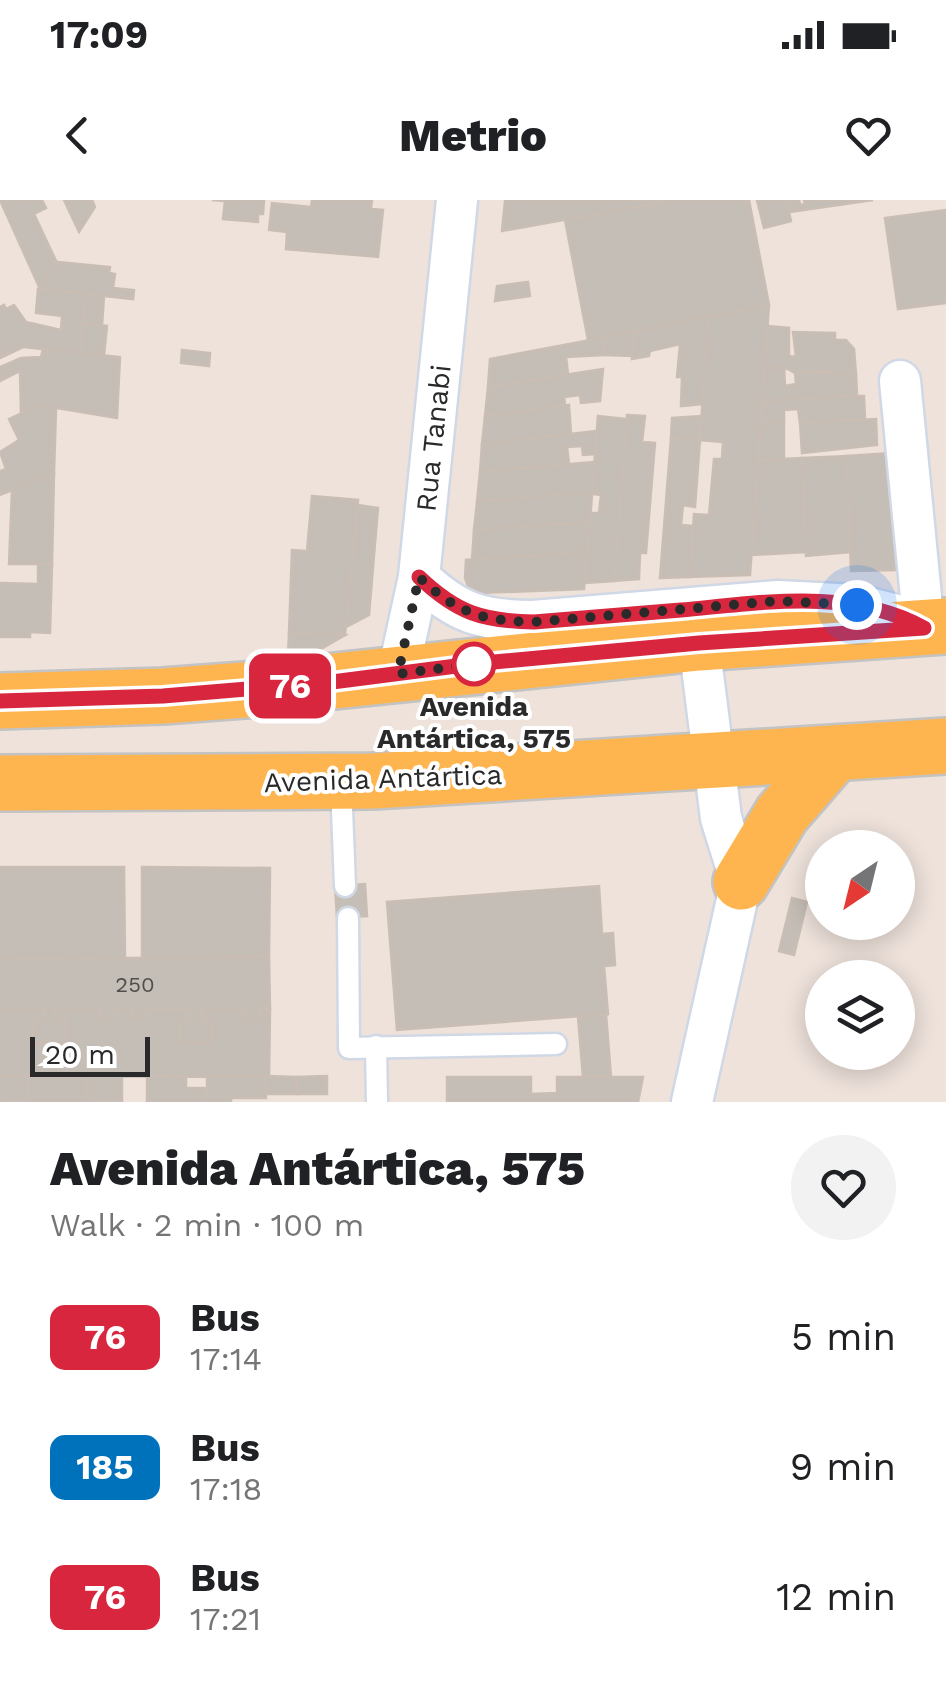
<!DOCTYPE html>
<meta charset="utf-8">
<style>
:root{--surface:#fff;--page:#f2f2f2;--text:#202124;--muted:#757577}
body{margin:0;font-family:"Work Sans",sans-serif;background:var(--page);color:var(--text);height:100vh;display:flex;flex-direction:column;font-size:38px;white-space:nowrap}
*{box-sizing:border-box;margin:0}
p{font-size:32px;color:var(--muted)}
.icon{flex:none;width:55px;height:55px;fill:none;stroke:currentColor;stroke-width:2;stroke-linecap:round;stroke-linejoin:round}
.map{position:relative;height:902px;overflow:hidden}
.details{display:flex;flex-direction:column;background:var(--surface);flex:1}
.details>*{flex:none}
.badge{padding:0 20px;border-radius:15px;font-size:35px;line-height:65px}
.needle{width:65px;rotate:215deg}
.fabs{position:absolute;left:805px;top:630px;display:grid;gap:20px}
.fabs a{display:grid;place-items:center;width:110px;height:110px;border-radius:50%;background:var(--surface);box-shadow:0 5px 25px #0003;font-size:50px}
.scale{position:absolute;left:30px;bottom:25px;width:120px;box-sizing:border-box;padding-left:10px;border:5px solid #2a2a2a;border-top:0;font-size:28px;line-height:35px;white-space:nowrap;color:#2a2a2a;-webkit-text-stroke:8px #fff;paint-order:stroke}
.you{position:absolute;width:50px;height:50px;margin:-25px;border:8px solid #fff;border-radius:50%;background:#1a73e8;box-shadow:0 0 0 15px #1a73e833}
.map>.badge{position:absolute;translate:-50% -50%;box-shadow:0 0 0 5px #fff}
.round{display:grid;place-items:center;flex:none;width:105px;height:105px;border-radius:52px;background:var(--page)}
.headline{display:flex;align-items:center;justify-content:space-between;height:170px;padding:0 50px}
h1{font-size:48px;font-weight:800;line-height:75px}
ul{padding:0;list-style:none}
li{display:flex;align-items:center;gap:30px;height:130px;padding:0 50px}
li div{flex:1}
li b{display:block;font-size:38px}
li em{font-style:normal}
li .badge{min-width:110px;font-weight:700;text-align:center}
.status{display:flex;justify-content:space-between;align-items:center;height:70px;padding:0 50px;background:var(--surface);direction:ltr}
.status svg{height:28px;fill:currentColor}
header{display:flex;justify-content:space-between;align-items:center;height:130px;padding:0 50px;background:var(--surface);font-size:45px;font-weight:800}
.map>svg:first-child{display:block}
.building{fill:#c5beb6;stroke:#cabeb4;stroke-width:2.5}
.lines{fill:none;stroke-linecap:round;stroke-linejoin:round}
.lane-casing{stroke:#d0d8e5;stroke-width:25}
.street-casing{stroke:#d0d8e5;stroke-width:45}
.primary-casing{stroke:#c3c3c3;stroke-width:60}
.lane{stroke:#fff;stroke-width:20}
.street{stroke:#fff;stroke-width:40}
.primary{stroke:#ffb54f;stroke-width:55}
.line-casing{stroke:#fff;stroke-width:22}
.line{stroke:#d7263d;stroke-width:15}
.walk{stroke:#2a2a2a;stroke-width:10;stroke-dasharray:0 18}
.stop-dot{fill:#fff;stroke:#d7263d;stroke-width:5}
.labels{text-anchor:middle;stroke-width:8;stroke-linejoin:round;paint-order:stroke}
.number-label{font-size:22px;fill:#514f4d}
.street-label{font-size:28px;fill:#2a2a2a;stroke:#fff}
.stop-label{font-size:28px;font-weight:bold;fill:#2a2a2a;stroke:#fff}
</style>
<div class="status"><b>17:09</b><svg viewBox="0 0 49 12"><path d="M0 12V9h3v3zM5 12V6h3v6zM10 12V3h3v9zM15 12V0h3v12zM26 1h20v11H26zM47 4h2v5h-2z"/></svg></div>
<header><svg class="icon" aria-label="back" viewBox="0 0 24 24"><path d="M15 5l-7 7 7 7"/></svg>Metrio<svg class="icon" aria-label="heart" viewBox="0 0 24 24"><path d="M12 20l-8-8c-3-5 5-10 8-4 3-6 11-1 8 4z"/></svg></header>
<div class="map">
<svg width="946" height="902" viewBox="0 0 946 902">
<rect width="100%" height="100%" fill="#eee2db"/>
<!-- building -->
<g class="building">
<path d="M0,0h42l4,8 -12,6 23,49 -17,26z"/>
<path d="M64,0h28l3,7 -16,25z"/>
<path d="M212,0h52l-1,14h-5v8l-35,-3 2,-18z"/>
<path d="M312,0h60l-1,9 12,1 -5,47 -92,-8 1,-17 -18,-2 3,-27 39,4z"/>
<path d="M511,0l37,1 126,-1 -172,31 3,-30z"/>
<path d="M674,0h75l20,105 -181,35 -23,-120z"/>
<path d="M757,0h29l5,21 -27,7z"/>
<path d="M786,0h13l1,5 5,-1 -1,-4h69l-84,12z"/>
<path d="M946,10v93l-48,6 -13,-91z"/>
<path d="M58,62l52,5 -1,6 6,1 -2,14 21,2 -1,9 -93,-10z"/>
<path d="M528,82l2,14 -35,5 2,-15z"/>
<path d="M38,89l48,5 -6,59 -57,-6 -23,11v-51l4,-2 2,4 8,-4 12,17 35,8 1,-14 -26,-3z"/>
<path d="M86,94l18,2 -2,30 -19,-2z"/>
<path d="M769,105l-19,270 -60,2 4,-63 15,1 5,-56h8l1,-17 -23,-2 8,-123z"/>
<path d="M708,117l-6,87 -21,2 1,-29h-5l3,-33 -30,7 -1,5 -17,3 2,-28z"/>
<path d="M83,124l24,2 -3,29 -24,-2z"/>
<path d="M768,126l21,2v28l7,1 -3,-25 42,1v7h11l8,9 2,25 -26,1v-4l-35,2 -7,-4 -23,-1z"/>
<path d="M634,131l-2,25 -28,-1 2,-18z"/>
<path d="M606,137l-2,18 -38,2 2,17 -80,13 2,-28z"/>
<path d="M43,149l77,8 -3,61 -78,-13 -18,8 -1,-42 -20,10v-14l21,-9 20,-1z"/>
<path d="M182,150l28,3 -1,13 -28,-3z"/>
<path d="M765,168h19l1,18 11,-2 -1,-11 61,1 1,22 -95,5z"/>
<path d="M603,169l-3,32 -19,2 -1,-8 -16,2 1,8 -80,11 3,-29z"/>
<path d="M857,196h7l1,23 -65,4 -2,-14 -14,1v13l-23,1 1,-23z"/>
<path d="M39,205l17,4 -2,65 -54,21v-24l6,-2 -6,-17 19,-12 -10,-21z"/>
<path d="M569,205l2,29 -89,10 3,-28z"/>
<path d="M627,215l18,1 -3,26 13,1 -9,110h-6l-1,26 -25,2z"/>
<path d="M598,216l29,3 -13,162 -29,2 5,-70h9l2,-18 -9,-1z"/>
<path d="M701,216l-1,24 -29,-2 1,-20z"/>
<path d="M876,219l1,26 -75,8 -2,-30z"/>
<path d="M784,223v36l-26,1 3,-36z"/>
<path d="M597,231l-2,23 -12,1 -1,-9 -15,1 2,17 -89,8 2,-28z"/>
<path d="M671,238l29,2 -5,67 -12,-2 -2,20 12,1 -3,51 -30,1z"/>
<path d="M891,253l6,117 -46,1 -4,-115z"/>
<path d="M847,256l3,96 -44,4 -4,-98z"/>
<path d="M802,258l4,94 -54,3 6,-95z"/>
<path d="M595,262l-3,32 -115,8 3,-30z"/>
<path d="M54,274l-2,90h-43l3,-73z"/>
<path d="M563,294h29l-2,28 -116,8 3,-28z"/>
<path d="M312,296l46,4 -13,135 -56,-2 3,-83 15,1z"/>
<path d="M358,305l20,3 -9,107 -23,12z"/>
<path d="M590,322l-3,30 -115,8 2,-30z"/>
<path d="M587,352l-3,37 -105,4 -11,-7 -3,-8 1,-18z"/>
<path d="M38,363l14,1 -2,69 -20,-1v5h-30v-54l38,1z"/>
<path d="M289,433l56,2 -52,30 -5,-9z"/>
<path d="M0,667h124l1,91 -125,1z"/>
<path d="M142,667l128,1 -1,89 -127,1z"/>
<path d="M365,684l2,32 -30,2 -2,-32z"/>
<path d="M599,686l3,48 11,-1 2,32 -11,1 4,48 -211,16 -10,-128z"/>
<path d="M792,698l15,4 -13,53 -15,-4z"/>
<path d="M269,757l1,52h-9v10h-14l-1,-10h-44v11h10v23h-33v-24h11v-9h-45v9h-14v-10h-17l1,10h-15v-10h-45v10l10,-1v25l-32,1v-25h11v-10h-44v-50z"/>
<path d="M0,809h44v10h-11v25l32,-1v-25l-10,1v-10h45v10h15l-1,-10h17v10h14v-9h45v9h-11v24h33v-23h-10v-11h44l1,10h14v-10h9l-1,68 -269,-1z"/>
<path d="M606,814l5,63h-28l-5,-60z"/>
<path d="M0,876h28l-1,25 -27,1z"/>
<path d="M28,876h60v26h-61z"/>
<rect x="88" y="876" width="34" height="25"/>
<path d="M186,876v12h21v14h-60v-25z"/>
<path d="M207,876h59v22h-35v4h-24z"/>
<path d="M266,876l31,1v17h-31z"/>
<path d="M327,876v18h-30v-17z"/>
<path d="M447,877h84v17l26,-1v-16h86l-5,25h-191z"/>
</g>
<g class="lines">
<!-- lane casing -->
<g class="lane-casing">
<g id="lane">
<path d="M341,584l4,102"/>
<path d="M348,718l1,130 207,-4"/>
<path d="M376,846l1,56"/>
</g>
</g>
<!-- street casing -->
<g class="street-casing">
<g id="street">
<path d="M900,181l24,247"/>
<path d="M419,377c37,36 63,44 114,44l245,-20 79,4 47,12"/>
<path d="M398,473l21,-96 38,-377"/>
<path d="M692,902l49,-220 -20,-64 -22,-175"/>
</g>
</g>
<!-- primary casing -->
<g class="primary-casing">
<g id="primary">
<path d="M0,501l163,-5 95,-7 441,-46 247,-17"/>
<path d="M0,583l373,-2 573,-35"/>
<path d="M741,682l41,-68 53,-61"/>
</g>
</g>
<!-- lane -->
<use href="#lane" class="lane"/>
<!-- street -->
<use href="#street" class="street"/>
<!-- primary -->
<use href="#primary" class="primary"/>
</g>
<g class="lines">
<!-- line casing -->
<g class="line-casing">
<path id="line" d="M0,501l163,-5 169,-14 140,-18 227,-21 225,-15c-73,-41 -164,-25 -243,-18 -49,4 -98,8 -147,12 -52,-1 -77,-9 -115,-45"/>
</g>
<!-- line -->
<use href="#line" class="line"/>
<!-- walk -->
<path class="walk" d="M474,464l-76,10 21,-97c38,36 63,44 115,45l244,-21 79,4"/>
</g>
<!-- markers -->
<circle class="stop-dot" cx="474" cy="464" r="20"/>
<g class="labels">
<!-- number labels -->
<g class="number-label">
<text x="135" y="792">250</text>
</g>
<!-- street labels -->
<g class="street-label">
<text transform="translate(433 238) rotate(-84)" y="10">Rua Tanabi</text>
<text transform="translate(383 578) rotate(-2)" y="10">Avenida Antártica</text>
</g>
<!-- stop labels -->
<g class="stop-label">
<text x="474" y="516">Avenida<tspan x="474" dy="32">Antártica, 575</tspan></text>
</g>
</g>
</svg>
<div class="fabs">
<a><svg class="needle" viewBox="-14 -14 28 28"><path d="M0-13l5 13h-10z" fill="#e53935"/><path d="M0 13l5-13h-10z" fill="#757577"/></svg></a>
<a><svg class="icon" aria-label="layers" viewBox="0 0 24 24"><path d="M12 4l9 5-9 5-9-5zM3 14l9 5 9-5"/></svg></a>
</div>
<div class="scale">20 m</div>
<div class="you" style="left:857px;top:405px"></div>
<b class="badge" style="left:290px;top:486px;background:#d7263d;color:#fff">76</b>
</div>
<section class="details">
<div class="headline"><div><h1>Avenida Antártica, 575</h1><p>Walk · 2 min · 100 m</p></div><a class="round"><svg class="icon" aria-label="heart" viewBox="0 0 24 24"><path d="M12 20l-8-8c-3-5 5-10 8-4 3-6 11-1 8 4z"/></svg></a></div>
<ul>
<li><span class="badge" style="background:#d7263d;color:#fff">76</span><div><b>Bus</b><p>17:14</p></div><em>5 min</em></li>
<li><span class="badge" style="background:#0072bc;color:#fff">185</span><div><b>Bus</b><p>17:18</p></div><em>9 min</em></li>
<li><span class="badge" style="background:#d7263d;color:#fff">76</span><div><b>Bus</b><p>17:21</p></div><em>12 min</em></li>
</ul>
</section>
